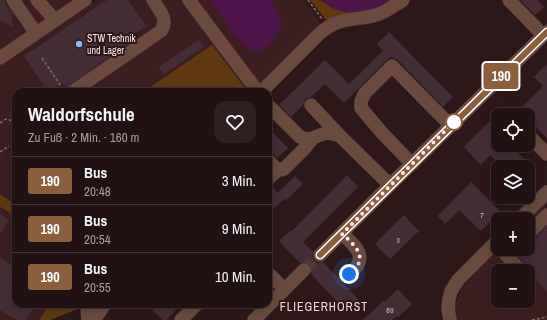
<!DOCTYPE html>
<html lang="de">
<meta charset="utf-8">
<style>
:root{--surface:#221112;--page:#2e1f20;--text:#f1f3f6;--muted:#a29d9f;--line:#3f3132}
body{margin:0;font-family:"Archivo Narrow",sans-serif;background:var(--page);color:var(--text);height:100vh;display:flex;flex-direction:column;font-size:15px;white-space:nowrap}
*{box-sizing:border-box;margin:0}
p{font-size:13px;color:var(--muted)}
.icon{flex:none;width:22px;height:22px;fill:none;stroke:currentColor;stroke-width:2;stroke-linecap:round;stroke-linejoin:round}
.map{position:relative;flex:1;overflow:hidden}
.side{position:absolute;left:12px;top:88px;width:260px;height:220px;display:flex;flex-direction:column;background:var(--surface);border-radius:12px;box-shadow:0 2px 10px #0003,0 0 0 1px var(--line)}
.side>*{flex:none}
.badge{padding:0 8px;border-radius:3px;font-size:14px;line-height:26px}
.tools{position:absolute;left:491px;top:108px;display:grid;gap:8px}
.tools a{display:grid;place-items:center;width:44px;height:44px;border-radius:8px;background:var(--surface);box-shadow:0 2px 10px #0003,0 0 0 1px var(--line);font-size:20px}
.you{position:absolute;width:20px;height:20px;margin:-10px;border:3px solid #fff;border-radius:50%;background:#1a73e8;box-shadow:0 0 0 6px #1a73e833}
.map>.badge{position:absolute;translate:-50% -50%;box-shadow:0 0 0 2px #fff}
.round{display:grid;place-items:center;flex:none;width:42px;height:42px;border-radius:12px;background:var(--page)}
.summary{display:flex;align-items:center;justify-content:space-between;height:68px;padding:0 16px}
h1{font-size:19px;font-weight:800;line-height:30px}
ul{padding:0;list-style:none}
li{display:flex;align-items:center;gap:12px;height:48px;padding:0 16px;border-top:1px solid var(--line)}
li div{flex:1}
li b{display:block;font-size:15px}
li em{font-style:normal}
li .badge{min-width:44px;font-weight:700;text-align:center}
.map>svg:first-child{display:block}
.built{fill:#3d1e20;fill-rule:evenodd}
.green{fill:#5f3a0e}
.water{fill:#4c154a}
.building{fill:#452d36}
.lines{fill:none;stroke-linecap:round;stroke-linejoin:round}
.minor-tunnel{stroke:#4d3738;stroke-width:13;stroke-dasharray:13 6;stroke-linecap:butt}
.minor-casing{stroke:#4b3535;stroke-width:14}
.path{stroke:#806b6c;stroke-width:1.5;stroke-dasharray:3 2;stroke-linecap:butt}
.minor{stroke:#6a4a3e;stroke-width:13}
.line-casing{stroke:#fff;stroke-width:9}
.line{stroke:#8b5e3c;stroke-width:6}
.walk{stroke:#fceaea;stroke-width:4;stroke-dasharray:0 7.2}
.poi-dot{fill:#8db9fc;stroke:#2e1718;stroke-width:1.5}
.stop-dot{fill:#fff;stroke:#8b5e3c;stroke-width:2}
.labels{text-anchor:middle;stroke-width:4;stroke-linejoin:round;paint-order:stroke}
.number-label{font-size:8px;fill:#cebbbd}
.poi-label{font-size:10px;fill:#fceaea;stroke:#2e1718;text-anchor:start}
.quarter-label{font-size:12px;letter-spacing:1px;fill:#fcdada;stroke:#2e1718}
</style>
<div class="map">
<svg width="547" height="320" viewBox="0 0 547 320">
<rect width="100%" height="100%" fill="#2e1718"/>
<!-- built -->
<g class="built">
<path d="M0,0h78l-78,54z"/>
<path d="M98,0h206l21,29 -62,63h-15l-15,-20 -39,20h-178v113l-16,-11v-128z"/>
<path d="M547,201v119h-91l-3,-9 9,-23 36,-39h30v-29zM498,271h30v30h-30z"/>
<path d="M1,207l15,10v87h32l-8,16h-40v-112z"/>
</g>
<!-- green -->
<g class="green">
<path d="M310,0c3,0 7,0 9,0 5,1 9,6 14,8 20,8 40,8 56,-8h9l-25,13 -40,7h-7z"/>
<path d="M212,45l36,47h-105z"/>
<path d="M0,194l16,11v12l-15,-10 -1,1z"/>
<path d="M48,304h38l-1,2 -35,14h-10z"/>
</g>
<!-- water -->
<g class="water">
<path d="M209,0h60c6,7 12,14 12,24 0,10 -18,31 -28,27 -11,-4 -36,-40 -44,-51z"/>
<path d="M321,0h68l-8,7 -23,7 -14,-2 -13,-5z"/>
</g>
<!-- building -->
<g class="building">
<path d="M0,0h5l1,5 9,11 -4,-2 2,13 -13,-7z"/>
<path d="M107,0h21l18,26 -14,9 3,4 -69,48 -3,-4 -13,9h-2l-24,-36z"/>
<path d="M520,0h17l7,7 -9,8z"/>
<path d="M389,32l64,65 -10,10 -45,-47 -8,-3 -46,46 -19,-19 -14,13 -6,2 -2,6 -12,12 -12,-12 46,-45 24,24 34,-33 -6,-7z"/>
<path d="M199,40l5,7 -40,27 -5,-7z"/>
<path d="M547,64v74l-19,-19v-4h-4l-5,-5 24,-24 -9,-9z"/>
<path d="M498,113v32h12l22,22h-30l-12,-12 -9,10 -17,-18z"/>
<path d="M268,127l20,21 -11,10 -3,-4 -6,-2z"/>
<path d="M347,175l11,12 -55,55 10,10 -1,5 2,3 4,3 5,-1 36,38 -12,12 -36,-38 1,-6 -2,-3 -4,-3 -6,1 -21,-22 12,-11 1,1z"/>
<path d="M295,176l8,8 -18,17 -1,-2 -16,15v-20l5,-6 5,5z"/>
<path d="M471,182l29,29 -19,20 -22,-21 -14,14 -7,-8z"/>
<path d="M0,214l9,6 -9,14z"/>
<path d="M404,215l15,16 -29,28 -15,-15z"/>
<path d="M547,226v66l-18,-19v-3l-2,-4 -11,-12 5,-5h7v-7l6,-2z"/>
<path d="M0,257l16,11v36h20l-10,16h-9l-17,-10z"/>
<path d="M398,289l14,15 -14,13 -1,-1 -5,4h-29l20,-19 1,1z"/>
<path d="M160,304h22l-16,16h-3l-10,-9z"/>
</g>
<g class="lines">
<!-- minor-tunnel -->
<path class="minor-tunnel" d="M304,270l16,-15"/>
<!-- minor casing -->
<g class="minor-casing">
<g id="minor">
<path d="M13,0l23,33"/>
<path d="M37,0l18,20"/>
<path d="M189,0l69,92"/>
<path d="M509,0l34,35"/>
<path d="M0,58l85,-58"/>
<path d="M72,92l89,-61c8,-12 -2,-21 -8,-31"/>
<path d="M263,92l4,-6 53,-53c5,-4 10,-8 16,-10 12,-5 27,-4 40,-8 10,-3 18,-9 27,-15"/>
<path d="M268,105l32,32c14,5 16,-3 28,-4 4,0 8,2 12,3l50,49"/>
<path d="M311,105l29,31"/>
<path d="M528,135l19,19"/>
<path d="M268,160c5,5 9,12 16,9l21,-21 7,-9"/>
<path d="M412,164l-29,-30 -22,-26v-7l4,-8 27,-27 59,60"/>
<path d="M268,179l10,-9"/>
<path d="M520,219l27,-27"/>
<path d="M342,234c7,6 21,17 17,28 -1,5 -6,9 -10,12"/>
<path d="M528,234l19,-19"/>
<path d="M505,249l1,6 15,16"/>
<path d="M320,255l70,-70 157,-153"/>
<path d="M268,273l16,16"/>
<path d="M88,320l-1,-14 1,-2"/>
<path d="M94,320l11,-16"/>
<path d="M181,320l16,-16"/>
<path d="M254,320l50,-50"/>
<path d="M450,320l-2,-11 1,-10 2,-8 7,-11 40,-40"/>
</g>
</g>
<!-- path -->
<g class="path">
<path d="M308,0l14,19"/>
<path d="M42,58l21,31"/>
<path d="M0,123l6,-4 8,2 2,2"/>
<path d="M0,152l9,-6"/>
<path d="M532,320l15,-3"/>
</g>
<!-- minor -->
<use href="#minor" class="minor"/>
</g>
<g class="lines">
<!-- line casing -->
<g class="line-casing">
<path id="line" d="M320,255l227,-223"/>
</g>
<!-- line -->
<use href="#line" class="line"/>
<!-- walk -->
<path class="walk" d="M349,274c4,-3 9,-7 10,-12 4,-11 -10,-22 -17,-28l112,-112"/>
</g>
<!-- markers -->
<circle class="poi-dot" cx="79" cy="44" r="4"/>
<circle class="stop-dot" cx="454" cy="122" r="8"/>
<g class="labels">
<!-- number labels -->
<g class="number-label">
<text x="482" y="218">7</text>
<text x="398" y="243">3</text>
<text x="390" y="313">69</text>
</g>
<!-- poi labels -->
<g class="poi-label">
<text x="87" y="42">STW Technik<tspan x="87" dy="12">und Lager</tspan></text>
</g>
<!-- quarter labels -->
<g class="quarter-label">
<text x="324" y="311">FLIEGERHORST</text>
</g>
</g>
</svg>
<div class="tools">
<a><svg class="icon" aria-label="locate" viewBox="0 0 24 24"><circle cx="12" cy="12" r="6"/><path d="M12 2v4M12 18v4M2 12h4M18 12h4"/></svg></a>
<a><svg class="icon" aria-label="layers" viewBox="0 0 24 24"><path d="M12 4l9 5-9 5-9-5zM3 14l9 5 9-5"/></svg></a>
<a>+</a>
<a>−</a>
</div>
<div class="you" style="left:349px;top:274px"></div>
<b class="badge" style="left:501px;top:76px;background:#8b5e3c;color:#fff">190</b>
<section class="side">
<div class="summary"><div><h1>Waldorfschule</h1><p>Zu Fuß · 2 Min. · 160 m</p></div><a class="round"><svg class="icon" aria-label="heart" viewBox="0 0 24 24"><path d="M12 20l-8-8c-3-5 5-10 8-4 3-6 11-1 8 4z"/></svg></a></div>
<ul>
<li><span class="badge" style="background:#8b5e3c;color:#fff">190</span><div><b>Bus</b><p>20:48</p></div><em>3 Min.</em></li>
<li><span class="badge" style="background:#8b5e3c;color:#fff">190</span><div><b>Bus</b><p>20:54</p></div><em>9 Min.</em></li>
<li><span class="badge" style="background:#8b5e3c;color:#fff">190</span><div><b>Bus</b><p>20:55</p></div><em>10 Min.</em></li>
</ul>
</section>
</div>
